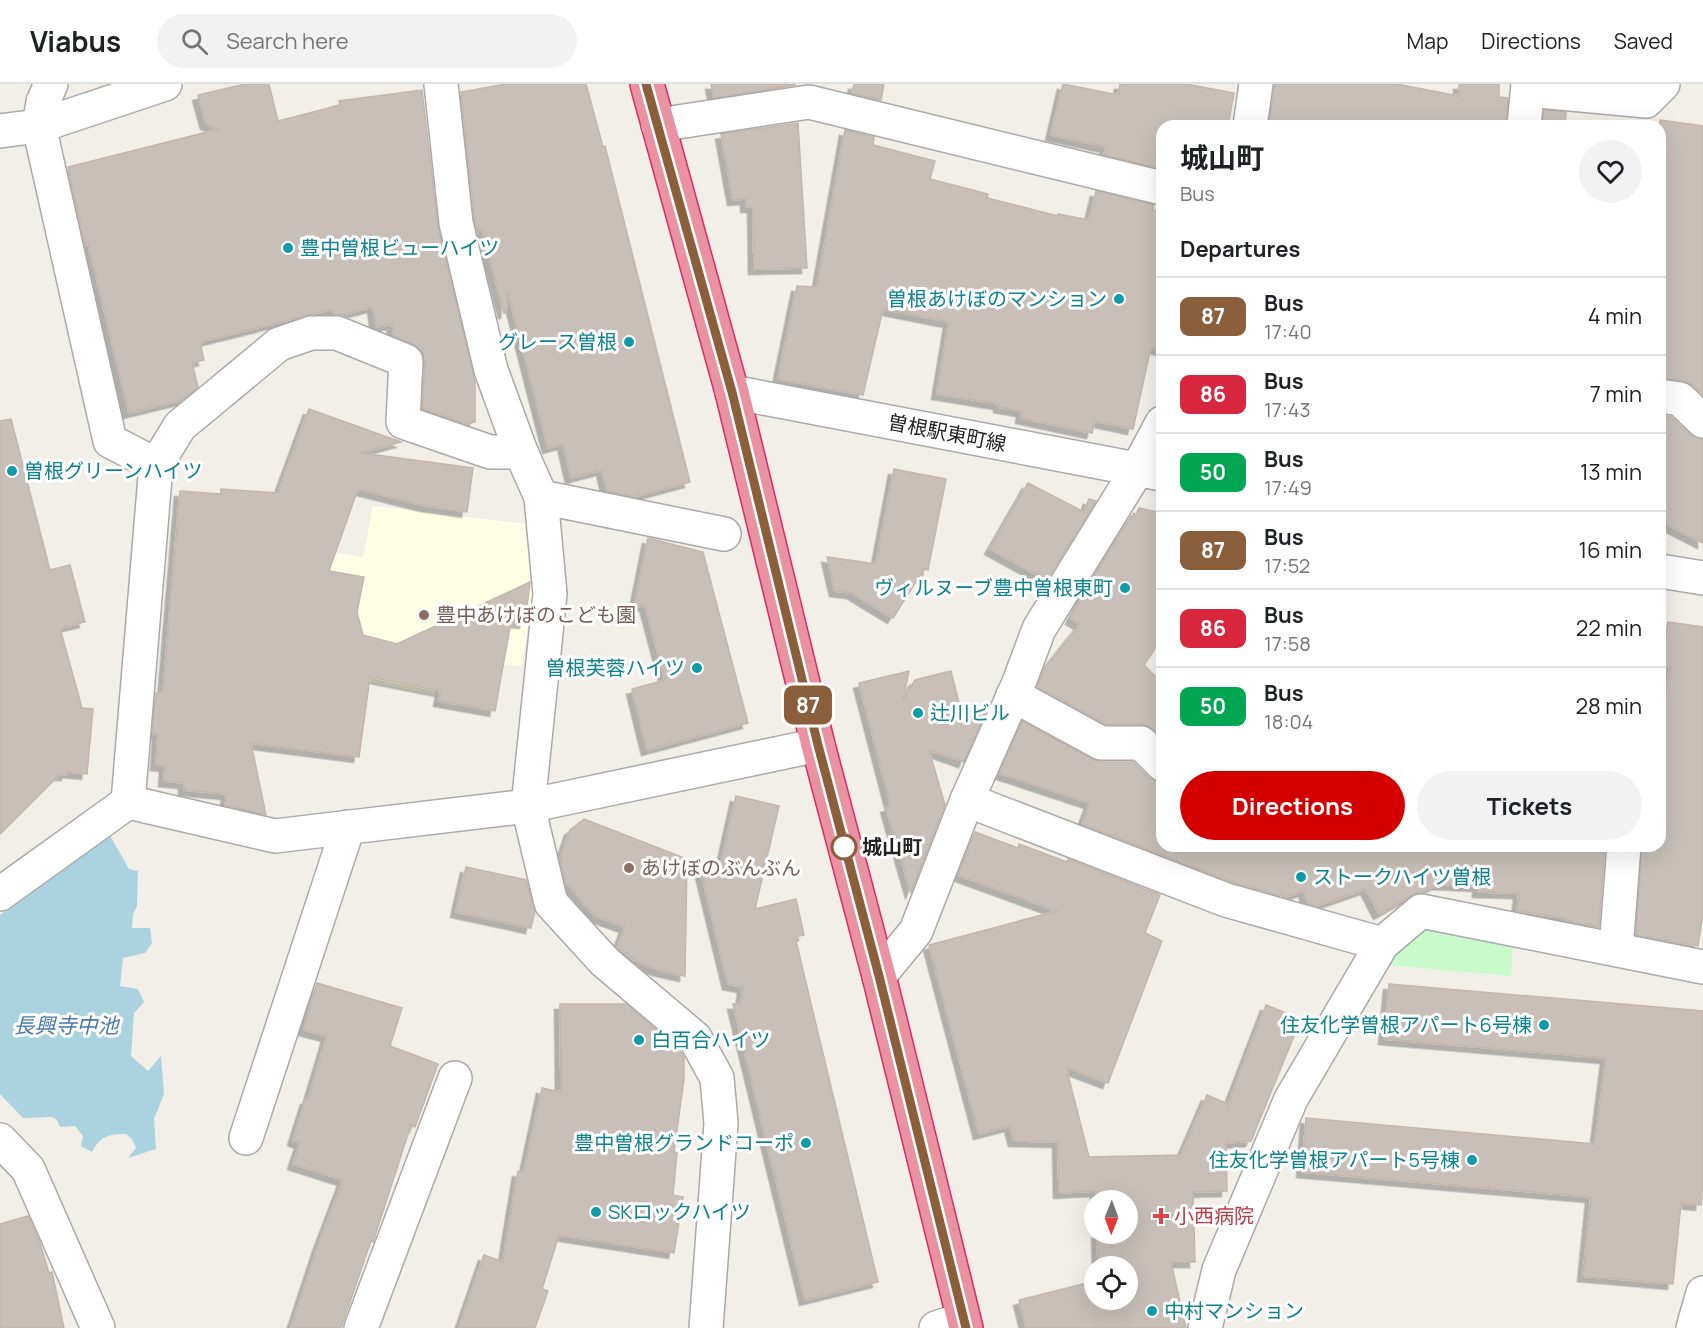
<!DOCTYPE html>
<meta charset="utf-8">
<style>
:root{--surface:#fff;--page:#f2f2f2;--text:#202124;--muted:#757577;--line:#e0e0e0;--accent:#d40000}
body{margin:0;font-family:Manrope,"Noto Sans JP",sans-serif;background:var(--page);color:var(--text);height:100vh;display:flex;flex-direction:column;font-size:22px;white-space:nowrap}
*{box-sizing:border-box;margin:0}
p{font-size:20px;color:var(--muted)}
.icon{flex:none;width:33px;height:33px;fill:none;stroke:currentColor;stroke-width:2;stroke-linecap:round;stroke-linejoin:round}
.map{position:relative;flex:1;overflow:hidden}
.details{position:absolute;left:1156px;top:36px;width:510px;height:732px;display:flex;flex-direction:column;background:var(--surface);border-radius:18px;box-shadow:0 6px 24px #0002}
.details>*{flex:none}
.badge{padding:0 12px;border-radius:9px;font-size:21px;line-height:39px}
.needle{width:39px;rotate:181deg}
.fabs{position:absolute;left:1084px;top:1106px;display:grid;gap:12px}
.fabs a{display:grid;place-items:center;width:54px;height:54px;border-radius:50%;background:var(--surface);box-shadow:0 6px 24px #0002;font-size:30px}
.map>.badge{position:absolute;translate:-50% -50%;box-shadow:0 0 0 3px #fff}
h2{padding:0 24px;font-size:22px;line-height:54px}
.round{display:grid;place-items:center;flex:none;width:63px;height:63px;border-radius:32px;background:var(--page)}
.overview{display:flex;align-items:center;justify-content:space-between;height:102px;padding:0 24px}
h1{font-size:28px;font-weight:700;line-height:45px}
.action{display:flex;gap:12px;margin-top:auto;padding:12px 24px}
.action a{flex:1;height:69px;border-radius:36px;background:var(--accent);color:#fff;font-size:24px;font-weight:700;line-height:69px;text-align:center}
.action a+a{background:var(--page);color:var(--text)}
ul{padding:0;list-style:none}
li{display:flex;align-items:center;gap:18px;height:78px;padding:0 24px;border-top:2px solid var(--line)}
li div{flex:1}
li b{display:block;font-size:22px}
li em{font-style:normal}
li .badge{min-width:66px;font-weight:700;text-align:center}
header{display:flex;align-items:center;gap:36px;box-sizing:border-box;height:84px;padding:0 30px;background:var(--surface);border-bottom:2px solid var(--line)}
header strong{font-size:28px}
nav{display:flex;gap:33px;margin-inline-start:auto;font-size:21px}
.search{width:420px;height:54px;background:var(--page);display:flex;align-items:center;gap:15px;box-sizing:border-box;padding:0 21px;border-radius:33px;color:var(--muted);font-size:22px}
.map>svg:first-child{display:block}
.education{fill:#ffffe5}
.park{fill:#c8facc}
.water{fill:#aad3df}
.building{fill:#c7bfb8;stroke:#c4b6ab;stroke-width:1.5;filter:url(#shadow)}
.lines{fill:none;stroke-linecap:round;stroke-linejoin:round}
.minor-casing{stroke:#a9a9a9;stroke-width:36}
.highway-casing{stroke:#dc2a67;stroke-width:36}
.minor{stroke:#fff;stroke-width:33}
.highway{stroke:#e892a2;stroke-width:33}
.line-casing{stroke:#fff;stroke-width:14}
.line{stroke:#8b5e3c;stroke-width:9}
.culture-dot{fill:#0f9aa8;stroke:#fff;stroke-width:2}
.education-dot{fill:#8d6e63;stroke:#fff;stroke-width:2}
.stop-dot{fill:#fff;stroke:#8b5e3c;stroke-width:3}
.health-dot{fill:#e0444e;stroke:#fff;stroke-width:2}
.labels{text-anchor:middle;stroke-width:6;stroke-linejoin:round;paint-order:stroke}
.culture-label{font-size:20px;fill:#0d838f;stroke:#fff;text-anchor:start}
.street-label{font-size:20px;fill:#222;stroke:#fff}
.education-label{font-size:20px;fill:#785e54;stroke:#fff;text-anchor:start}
.stop-label{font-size:20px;font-weight:bold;fill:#222;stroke:#fff;text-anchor:start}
.health-label{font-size:20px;fill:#be3a42;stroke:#fff;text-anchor:start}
.water-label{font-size:21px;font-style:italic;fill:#4a7aab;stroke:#fff}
</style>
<header>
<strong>Viabus</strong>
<div class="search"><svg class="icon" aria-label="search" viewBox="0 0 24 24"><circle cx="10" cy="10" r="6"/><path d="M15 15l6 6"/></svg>Search here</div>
<nav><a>Map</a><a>Directions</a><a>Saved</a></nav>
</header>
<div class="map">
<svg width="1703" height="1244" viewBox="0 0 1703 1244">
<defs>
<filter id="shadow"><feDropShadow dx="-5.5" dy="5.5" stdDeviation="0" flood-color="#0004"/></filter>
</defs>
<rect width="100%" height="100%" fill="#f2efe9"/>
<!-- education -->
<path class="education" d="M373,422l154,18 9,49 -14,93 -80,-8 -8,37 -125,-25 21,-118 33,5z"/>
<!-- park -->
<path class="park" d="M1434,842l79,17 -2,33 -123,-11 3,-9 22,-24z"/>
<!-- water -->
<path class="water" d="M109,750l20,35 9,2 -1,35 -4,8 -1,14h18l2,15 -7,10 -22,5 -3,28 18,3 6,13 -10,11 -3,43 17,15 13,-15 3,38 -10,25 2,30 -28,9 8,-10 -4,-9 -6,-5c-17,0 -26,2 -34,18l-11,-6 2,-10 -8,-10 -15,1 -3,-7 -5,-3 -29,1 -23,-24v-179z"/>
<!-- building -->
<g class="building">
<path d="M245,0h24l9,37 62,-16 -1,-4 83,-11 16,137 37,155v40l-8,2 -45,-15 3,-47 -3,-10 -9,-8 -19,-8 -2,-12 -16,3 -3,-20 -32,8 -6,-1 -2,-5 -133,33 4,18 -12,3 6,24 -16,13 -53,13 -41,-170 -3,1 -17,-77 151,-38 -13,-5 -8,-29z"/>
<path d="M506,0h80l17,63 2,-1 85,336 -56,15 -27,-6 -5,-21 -31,8 -8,-34 -15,4 -40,-156 -2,21h-2l-22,-84 -4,1v4l-3,-14 -14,-128z"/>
<path d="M711,0h84v1l-81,13z"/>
<path d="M854,0h30l-3,16 -29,-7z"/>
<path d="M1063,0l55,11 2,-11h66l48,9 -6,33h-66v43l-58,-14 2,-8 -55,-12z"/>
<path d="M1275,0h121l63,12v-12h40v13l9,1 -2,28h-237z"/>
<path d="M1544,26l22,2 -1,14h-22z"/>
<path d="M1660,36l43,6v269l-10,-10 -10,-4 -23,-3z"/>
<path d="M798,39l9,145 -53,1 -1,-62h-7v-8l-13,1 -12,-66z"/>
<path d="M845,46l29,7 -1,8 62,16 -5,18 58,15 -1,4 71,18v-2l31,6 7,-29 58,14 -1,5 9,2v138l-11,-3 -18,82 -38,-8 -3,12 -71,-15 1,-7 -23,-4v-3l-62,-10 12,-72 -66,-13 -20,86 -85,-16 19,-93 20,1z"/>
<path d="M309,325l92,33 -40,11 112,15 -6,44 -41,-6 -68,-17 -29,82 35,6 -7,35 6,23 34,9 133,-62 -5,41 -14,-1 -16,89 -56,-10 2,-10 -71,-14 -11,80 -108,-14 15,72 -41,-10 2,-11 -43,-4v-7l-20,-2 1,-15 -9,-1 2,-31h-6l4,-41h7l17,-202 41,3v-5l57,4z"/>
<path d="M1660,331l11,2 20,18 12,4v104l-43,-22z"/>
<path d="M11,335l39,151 20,-5 15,57 -25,6 22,80 11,1 -6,65 -20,-2v3h-8l-59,59v-413z"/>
<path d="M894,385l52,10 -18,91 -4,-1 -31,49 -41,-25 -17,-2 -8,-34 49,7z"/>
<path d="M1028,399l56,29 5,-13 7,2 -49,79 -57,-31z"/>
<path d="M1139,424l23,5v125l-18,27 18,18v55l-8,-8 -12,-6h-36l-69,-37 7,-18 36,-45 -9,-5 10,-20h-1l51,-83 4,1z"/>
<path d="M648,454l55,14 45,171 -101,27 -15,-61 33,-9 -20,-75 -11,3z"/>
<path d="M1668,538l35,5v287l-5,32 -62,-11 6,-89h18v-120l10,-59 -9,-1z"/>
<path d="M909,587l-6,29 12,-20 36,-9 9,36 25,6 -21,49 -35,-12 16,55 -34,88 -25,-86 5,-1 -32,-123z"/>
<path d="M1022,637l70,38 9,3h32l16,16 8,4h5v64h248l124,5 -1,-5h72l-6,81 -33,-6v-3l-49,-7 2,-18 -41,-1v-6l-41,-2 -16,9h-5l-37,21 -13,-25 -49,17 -9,-2 -4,-13 -18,6 -54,-15 -150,-58 8,-21 -91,-30z"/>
<path d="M736,712l43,10 -24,103 41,-10 8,36 -9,2 83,345 -73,18 -72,-296h8l2,-17 -15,-3 -29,-120 20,8z"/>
<path d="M584,735l103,40 -2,117 -27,-6 -28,-12 -4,-3 1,-2 -10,-5 8,-21 -30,-11 -30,-35 -5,-22 10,-29z"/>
<path d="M975,748l43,16 1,-4 48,18 1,-3 92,36 -15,38 17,8 -54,142 -42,-16 23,90 92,-2 26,-60 21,9 38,-99 35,14 -50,122 -25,2 1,48 -34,1 2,70h-24l15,66h-160l-7,-28 76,-19v18h33v-33h-30l-1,-33h31v-33h-32v-9l-37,2 -1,-51 -44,-1 -4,-15 -31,8 -50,-189 128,-34 -99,-36z"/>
<path d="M466,783l60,13 9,31 -4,17 -75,-16z"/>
<path d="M317,899l85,25 -12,38 48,18 -23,63 -4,-2 -38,117 -2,-1 -30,87h-50l27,-82 25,-66 -50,-16 7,-21 -7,-3 13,-41h2l19,-63 -23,-6z"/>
<path d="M1389,900l314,27v170l-2,24 -20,-2 -8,81 -90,-8 8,-79 -289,-25 4,-54 289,26 11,-86 -222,-19z"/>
<path d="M560,920h66l54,46 4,7v22l-10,73 3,1 -4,42 10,2 -9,56 -115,-18 -17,54 6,2 -13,37h-76l25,-73 19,7 15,-91 6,1 18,-84 19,4z"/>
<path d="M28,1132l12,27 9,30 3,-1 12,56h-64v-104z"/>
</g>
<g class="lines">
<!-- minor casing -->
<g class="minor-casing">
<g id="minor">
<path d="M51,0l-8,18 -4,24 71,315 46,24 -28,337"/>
<path d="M441,0l15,139 35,147 30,82 20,45 9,97 -22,212 23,97 54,59 90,76 22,40 4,45 -15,205"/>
<path d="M1528,6l118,11 17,-17"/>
<path d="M658,41l151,-23 353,86"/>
<path d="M1250,42l6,-42"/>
<path d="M1524,42l4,-42"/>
<path d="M0,47l39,-5 126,-42"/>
<path d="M732,308l430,82"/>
<path d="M1660,312l20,3 23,22"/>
<path d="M156,381l24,-39 99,-82 32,-11h26l69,28 -3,61 87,30h31"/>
<path d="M541,413l183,37"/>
<path d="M1660,487l43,7"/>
<path d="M1013,611l88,48h40l21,21"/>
<path d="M967,716l259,100 156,44"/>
<path d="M0,810l128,-92 147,34 253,-30 290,-61"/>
<path d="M1616,865l8,-103"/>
<path d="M879,892l37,-45 51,-131 51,-115 21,-56 98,-159 25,-47"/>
<path d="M246,1054l102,-311"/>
<path d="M0,1056l28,29 70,159"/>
<path d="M361,1244l94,-250"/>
<path d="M936,1244l27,-9"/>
<path d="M1205,1244l14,-58 72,-171 91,-155 39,-33 282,56"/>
<path d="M1693,1244l10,-35"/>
</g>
</g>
<!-- highway casing -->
<g class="highway-casing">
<path id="highway" d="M647,0l85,308 86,353 61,231 87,352"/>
</g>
<!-- minor -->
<use href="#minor" class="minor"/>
<!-- highway -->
<use href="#highway" class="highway"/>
</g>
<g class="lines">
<!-- line casing -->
<g class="line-casing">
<path id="line" d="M646,0l86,308 86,353 61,231 87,352"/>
</g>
<!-- line -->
<use href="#line" class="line"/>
</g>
<!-- markers -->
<g class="culture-dot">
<circle cx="288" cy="164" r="6"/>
<circle cx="1119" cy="215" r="6"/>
<circle cx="629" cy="258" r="6"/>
<circle cx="12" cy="387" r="6"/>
<circle cx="1125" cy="504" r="6"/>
<circle cx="697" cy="584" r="6"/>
<circle cx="918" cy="629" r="6"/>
<circle cx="1301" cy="793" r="6"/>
<circle cx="1544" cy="941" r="6"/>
<circle cx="639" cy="956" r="6"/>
<circle cx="806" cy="1059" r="6"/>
<circle cx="1472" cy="1076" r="6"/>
<circle cx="596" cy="1128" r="6"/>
<circle cx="1152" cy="1227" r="6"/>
</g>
<g class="education-dot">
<circle cx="424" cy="531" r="6"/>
<circle cx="629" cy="784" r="6"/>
</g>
<circle class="stop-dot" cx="844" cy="763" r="12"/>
<path class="health-dot" d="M1158 1123h6v6h6v6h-6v6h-6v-6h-6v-6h6z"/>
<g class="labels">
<!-- culture labels -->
<g class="culture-label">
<text x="300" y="171">豊中曽根ビューハイツ</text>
<text x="1107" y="222" text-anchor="end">曽根あけぼのマンション</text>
<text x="617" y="265" text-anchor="end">グレース曽根</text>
<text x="24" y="394">曽根グリーンハイツ</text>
<text x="1113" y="511" text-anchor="end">ヴィルヌーブ豊中曽根東町</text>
<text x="685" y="591" text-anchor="end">曽根芙蓉ハイツ</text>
<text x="930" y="636">辻川ビル</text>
<text x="1313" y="800">ストークハイツ曽根</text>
<text x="1532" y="948" text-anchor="end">住友化学曽根アパート6号棟</text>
<text x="651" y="963">白百合ハイツ</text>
<text x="794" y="1066" text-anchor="end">豊中曽根グランドコーポ</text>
<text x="1460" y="1083" text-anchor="end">住友化学曽根アパート5号棟</text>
<text x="608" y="1135">SKロックハイツ</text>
<text x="1164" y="1234">中村マンション</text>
</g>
<!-- street labels -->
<g class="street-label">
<text transform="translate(947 349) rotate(11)" y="7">曽根駅東町線</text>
</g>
<!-- education labels -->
<g class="education-label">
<text x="436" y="538">豊中あけぼのこども園</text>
<text x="641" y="791">あけぼのぶんぶん</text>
</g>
<!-- stop labels -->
<g class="stop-label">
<text x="862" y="770">城山町</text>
</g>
<!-- health labels -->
<g class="health-label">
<text x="1174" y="1139">小西病院</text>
</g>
<!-- water labels -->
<g class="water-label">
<text x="66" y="949">長興寺中池</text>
</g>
</g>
</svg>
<div class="fabs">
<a><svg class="needle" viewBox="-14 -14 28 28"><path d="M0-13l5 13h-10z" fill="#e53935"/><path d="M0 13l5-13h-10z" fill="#757577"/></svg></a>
<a><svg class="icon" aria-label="locate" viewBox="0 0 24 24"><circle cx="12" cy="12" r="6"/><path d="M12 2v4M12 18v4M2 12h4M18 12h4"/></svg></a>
</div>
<b class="badge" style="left:808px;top:621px;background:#8b5e3c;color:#fff">87</b>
<section class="details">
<div class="overview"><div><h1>城山町</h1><p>Bus</p></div><a class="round"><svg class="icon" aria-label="heart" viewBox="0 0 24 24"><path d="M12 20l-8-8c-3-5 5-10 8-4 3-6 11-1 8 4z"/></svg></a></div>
<h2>Departures</h2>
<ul>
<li><span class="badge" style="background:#8b5e3c;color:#fff">87</span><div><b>Bus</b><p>17:40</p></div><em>4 min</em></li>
<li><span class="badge" style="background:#d7263d;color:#fff">86</span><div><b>Bus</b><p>17:43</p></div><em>7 min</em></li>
<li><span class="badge" style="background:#00a651;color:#fff">50</span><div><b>Bus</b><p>17:49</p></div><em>13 min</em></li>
<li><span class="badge" style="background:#8b5e3c;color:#fff">87</span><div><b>Bus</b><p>17:52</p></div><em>16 min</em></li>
<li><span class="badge" style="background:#d7263d;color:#fff">86</span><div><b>Bus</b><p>17:58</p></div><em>22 min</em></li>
<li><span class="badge" style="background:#00a651;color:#fff">50</span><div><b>Bus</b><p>18:04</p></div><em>28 min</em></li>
</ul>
<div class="action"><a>Directions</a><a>Tickets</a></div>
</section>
</div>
